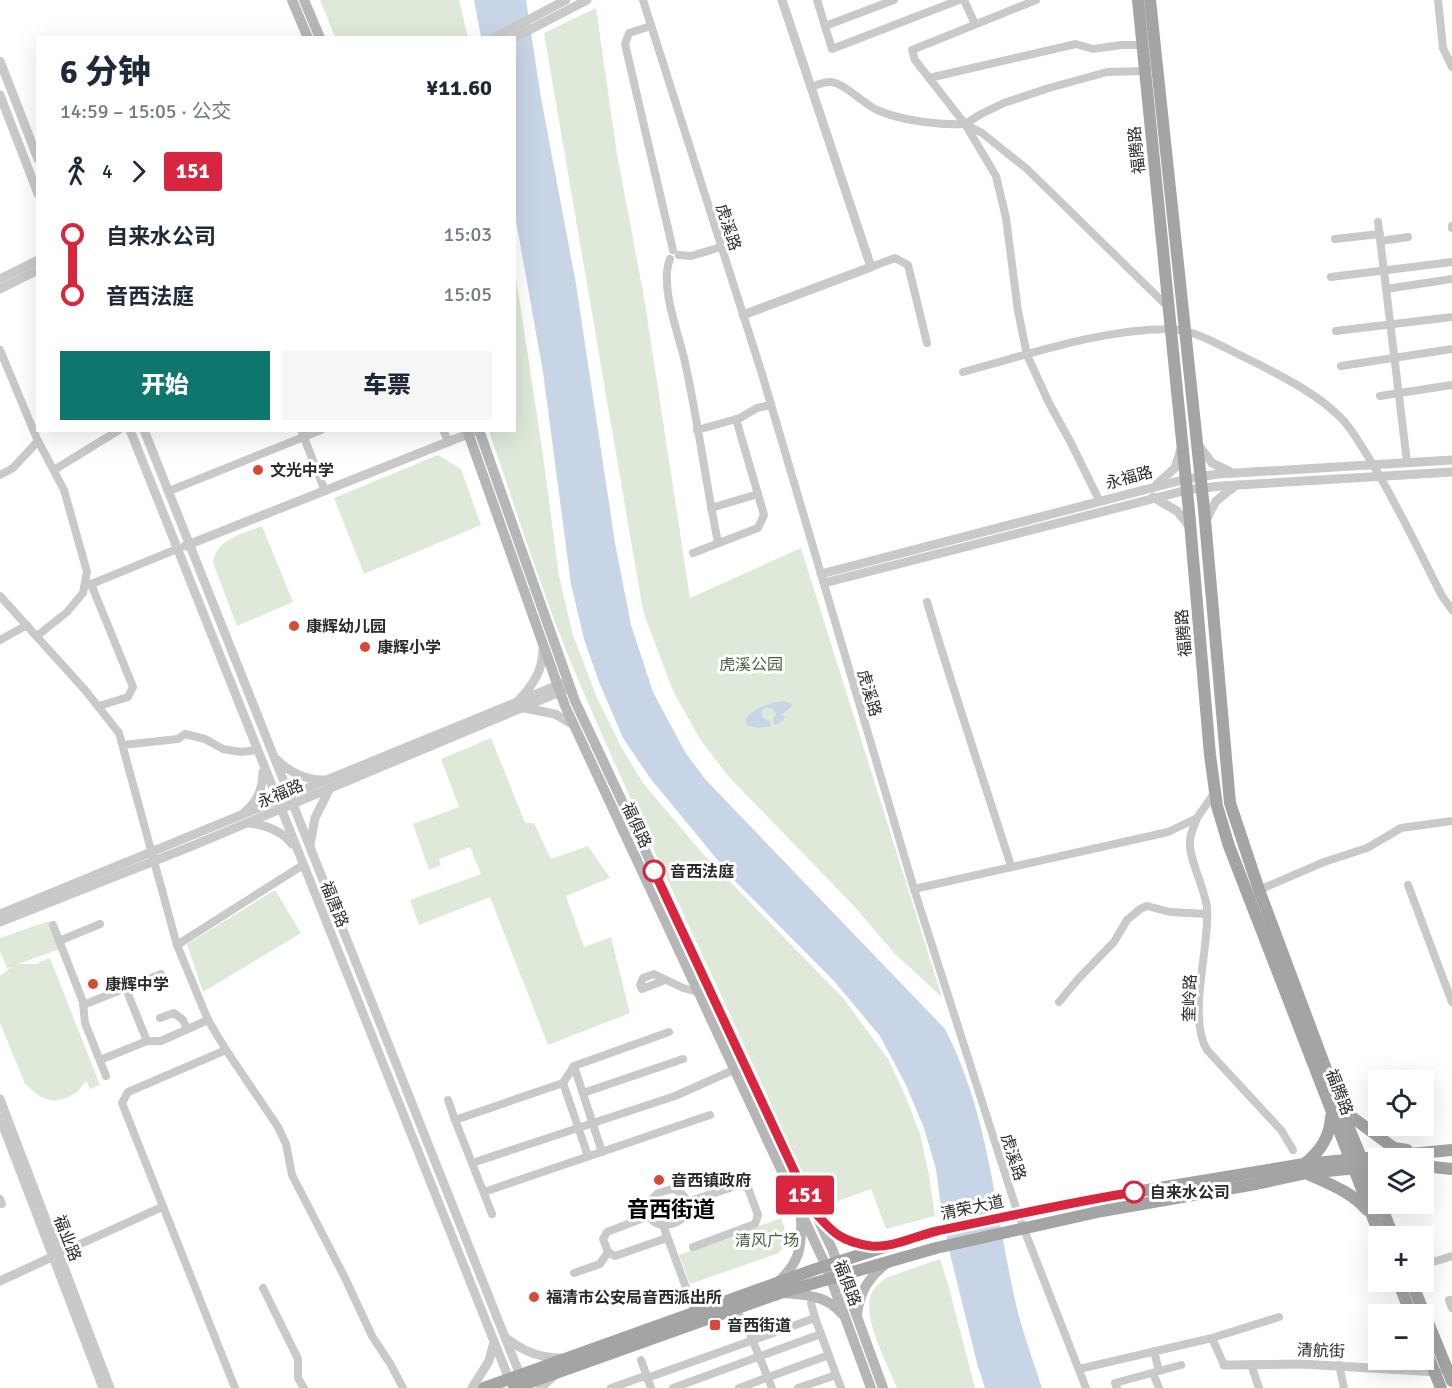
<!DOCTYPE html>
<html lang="zh">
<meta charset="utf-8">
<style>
:root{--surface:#fff;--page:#f6f6f7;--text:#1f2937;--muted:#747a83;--accent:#0f766e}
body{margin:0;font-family:Signika,"Noto Sans SC",sans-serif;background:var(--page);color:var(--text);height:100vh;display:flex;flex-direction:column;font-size:22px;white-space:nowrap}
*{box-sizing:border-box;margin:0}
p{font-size:20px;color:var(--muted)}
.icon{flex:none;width:33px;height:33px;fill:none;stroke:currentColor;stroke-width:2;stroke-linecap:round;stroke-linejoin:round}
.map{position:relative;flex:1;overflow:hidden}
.panel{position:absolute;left:36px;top:36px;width:480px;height:396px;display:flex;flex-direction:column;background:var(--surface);border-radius:0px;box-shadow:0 6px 24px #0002}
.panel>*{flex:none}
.badge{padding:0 12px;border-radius:4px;font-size:21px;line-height:39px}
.controls{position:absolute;left:1368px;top:1070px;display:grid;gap:12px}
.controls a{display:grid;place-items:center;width:66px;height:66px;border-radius:0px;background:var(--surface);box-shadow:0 6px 24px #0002;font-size:30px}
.map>.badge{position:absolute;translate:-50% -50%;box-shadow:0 0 0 3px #fff}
.legs{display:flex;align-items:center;gap:9px;height:66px;padding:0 24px;font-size:20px}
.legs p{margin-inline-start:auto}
.summary{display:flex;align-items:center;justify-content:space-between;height:102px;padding:0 24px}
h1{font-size:33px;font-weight:800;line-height:45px}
.action{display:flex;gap:12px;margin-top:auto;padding:12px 24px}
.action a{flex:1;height:69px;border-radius:0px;background:var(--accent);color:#fff;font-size:24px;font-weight:800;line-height:69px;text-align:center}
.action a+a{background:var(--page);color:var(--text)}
ul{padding:0 24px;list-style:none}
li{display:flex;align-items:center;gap:21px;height:60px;font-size:22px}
li i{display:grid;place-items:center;width:9px;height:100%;margin:0 8px;background:currentColor}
li i::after{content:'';width:15px;height:15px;margin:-8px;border:4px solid;border-radius:50%;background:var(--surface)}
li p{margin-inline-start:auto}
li:first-child i{background:linear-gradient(#0000 50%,currentColor 0)}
li:last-child i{background:linear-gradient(currentColor 50%,#0000 0)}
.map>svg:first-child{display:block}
.green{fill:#dfe9da}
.water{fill:#c7d5e7}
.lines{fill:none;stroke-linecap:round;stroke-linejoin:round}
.minor{stroke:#c9c9c9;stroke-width:8}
.tertiary{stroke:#c9c9c9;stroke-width:9}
.secondary{stroke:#b6b6b6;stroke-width:10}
.primary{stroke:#a4a4a4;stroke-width:12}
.line-1-casing{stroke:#fff;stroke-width:14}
.line-1{stroke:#d7263d;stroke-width:9}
.poi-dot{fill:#d64a3a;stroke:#fff;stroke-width:2}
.stop-1-dot{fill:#fff;stroke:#d7263d;stroke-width:3}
.labels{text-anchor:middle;stroke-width:6;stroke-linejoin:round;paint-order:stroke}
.street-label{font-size:16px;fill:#2c2c2c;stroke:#fff}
.poi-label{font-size:16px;font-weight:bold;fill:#2c2c2c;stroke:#fff;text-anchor:start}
.park-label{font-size:16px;fill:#48633d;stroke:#fff}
.stop-label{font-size:16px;font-weight:bold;fill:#2c2c2c;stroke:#fff;text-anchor:start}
.district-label{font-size:22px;font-weight:bold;fill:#000;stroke:#fff}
</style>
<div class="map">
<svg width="1452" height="1388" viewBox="0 0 1452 1388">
<rect width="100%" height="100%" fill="#fff"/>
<!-- green -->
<g class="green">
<path d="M320,0h139l9,37h-133z"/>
<path d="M596,8l21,146 27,143 46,301 111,-50 141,449 -47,-43 -41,-48 -126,-130 -28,-37 -27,-48 -30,-80 -99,-578z"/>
<path d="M515,271l28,184 16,121 14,59 24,63 25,50 21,35 61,72 139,143 45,61 17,36 15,39 9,41 6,41 -49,13 -15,-40 -50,18 -22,-41c-74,-166 -154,-329 -225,-496 -32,-78 -58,-159 -85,-239l25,-1z"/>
<path d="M438,455l23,14 20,56 -117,49 -30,-76z"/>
<path d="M262,526l31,76 -56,24 -24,-63c3,-24 30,-29 49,-37z"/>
<path d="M491,738l34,85h9l17,36 37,-13 22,32 -44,18 18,51 27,-10 19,76 -82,32 -58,-148 -71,28 -9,-25 71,-26 -11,-27 -31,12 2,6 -12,5 -16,-46 46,-17 -18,-48z"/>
<path d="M275,890l26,43 -98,59 -16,-48z"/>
<path d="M49,921l11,28 -42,15h21v-2l11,-4 50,127 -10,4 -4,-8 -10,12 -12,6 -11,2 -12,-4 -16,-13 -25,-61v-47l11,-9 -4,1 -7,-17v-13z"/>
<path d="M781,1218c5,14 8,22 -2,35l-89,31 -11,-29z"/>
<path d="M940,1259l8,25 27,104h-78c-9,-23 -33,-66 -27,-90 2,-9 10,-16 18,-21z"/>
</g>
<!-- water -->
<g class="water">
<path d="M474,0h52l15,98 35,186 39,259 16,82 22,67 32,60 20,27 240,250c46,89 50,189 73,284 7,25 16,51 24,75h-57l-8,-25 -26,-105 -9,-43 -6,-46 -12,-41 -18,-43 -26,-49 -46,-55 -100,-101 -84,-102 -27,-40 -24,-56 -15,-43 -13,-55 -28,-212 -28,-157 -1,-177 -33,-1z"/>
<path d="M783,701l9,3 -1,3 -10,8 4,1 -1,4 -9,5 -2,-6 3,-4 -2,-5 -7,-3 -5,3c-2,6 1,9 7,11l2,5 -13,2 -12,-3v-6c9,-12 23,-16 37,-18z"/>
</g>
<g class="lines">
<!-- minor -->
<g class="minor">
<path d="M643,0l119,374 152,515 104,325 68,174"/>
<path d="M817,0l15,49 127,-49"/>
<path d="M964,0l11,24"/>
<path d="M1036,0l-124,50 3,10 50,64 17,9 45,36 141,138"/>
<path d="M1438,0l5,48 9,19"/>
<path d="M651,26l-22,7 -4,11 48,206"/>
<path d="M825,26l69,-26"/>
<path d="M929,78l147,-34 17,5 28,-4h21"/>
<path d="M811,87c6,-2 12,-5 18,-5 14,-1 34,22 48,28 26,11 60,15 88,14l31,52 10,42 12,93 9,44 22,48 22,40 28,57"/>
<path d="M965,124l16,-10 23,-11 45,-15 58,-16 38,-1"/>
<path d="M1378,222l29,240"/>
<path d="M1452,226v2"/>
<path d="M1335,239l45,-5"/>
<path d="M1381,241l27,-4"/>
<path d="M679,255l12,1 30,-9"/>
<path d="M670,259c-11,27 9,75 15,103 13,60 21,121 33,181"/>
<path d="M871,267l24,-9 13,7 19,78"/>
<path d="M1331,277l121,-15"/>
<path d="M1386,289l66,-10"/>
<path d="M1336,331l116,-14"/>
<path d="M0,350l37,89 27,51 23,82 -4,21 -16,19 -30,24"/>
<path d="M1341,366l111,-17"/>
<path d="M963,372c68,-18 134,-42 205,-43 24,-1 55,18 76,28 34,17 74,36 100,64 11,13 19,28 28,42 26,43 47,88 70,133l10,14"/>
<path d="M1380,396l72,-11"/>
<path d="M301,430l24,61"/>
<path d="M443,430l6,12"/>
<path d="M697,430l43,-12 17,-10 14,-3"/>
<path d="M54,470l65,-40"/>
<path d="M0,475l13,-7 25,-27"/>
<path d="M169,491l152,-61"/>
<path d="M711,508l47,-14"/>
<path d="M693,553l65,-25 6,-13 -28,-96"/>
<path d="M91,584l42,103 -5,10 -29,9"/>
<path d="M89,585l88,-36"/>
<path d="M0,596l85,94 34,43 58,212 31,75 18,30 -98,42 -6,11 113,285"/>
<path d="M927,602c26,88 56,176 84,264"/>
<path d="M0,640l27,-15"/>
<path d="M123,745l55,-6 7,-5 20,5 18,10 18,3 16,-2"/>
<path d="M1197,818c-2,7 -7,15 -7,23 -2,17 15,47 17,67 3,40 -20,108 0,142l74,80 12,20"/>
<path d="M1408,885l44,117"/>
<path d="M914,889l254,-57 29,-14 18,-26"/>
<path d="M1259,890l65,-28 43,-14 34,-20 51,-7"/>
<path d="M53,925l30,77 2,21 21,53"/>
<path d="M59,941l41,-17"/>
<path d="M177,945l126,-80"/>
<path d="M665,980l-23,9 -2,-4 3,-7 11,-4 29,14 15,4"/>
<path d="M126,989l21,52"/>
<path d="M1059,1002l20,-24 35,-36 13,-22 13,-11 7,-3 23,6 37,2"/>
<path d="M83,1005l78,-31"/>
<path d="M160,1018l14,-5 9,7 4,9"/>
<path d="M226,1050l52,77 8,17 6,31 53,103 27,58 19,29 12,23"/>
<path d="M100,1060l47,-19h14l47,-21"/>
<path d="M574,1066l28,86"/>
<path d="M563,1083l25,73"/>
<path d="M583,1093l100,-34"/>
<path d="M448,1100l7,20"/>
<path d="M472,1163l203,-67 63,-28"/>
<path d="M672,1189c15,4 19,15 12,28 -11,10 -29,12 -36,-3l1,-12 9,-9z"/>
<path d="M484,1192l226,-77"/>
<path d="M0,1199l2,5"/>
<path d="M687,1202l52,-17 9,3 10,27 -3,9 -62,23"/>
<path d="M492,1214l-37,-94 108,-37 11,-17 95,-34"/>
<path d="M649,1216l-42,16 -4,7 5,13 7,4 52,-18"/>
<path d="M663,1225l32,87"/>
<path d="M56,1255l106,-48"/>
<path d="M1424,1265l28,-9"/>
<path d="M574,1273l26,-9 8,-12"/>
<path d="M263,1288l35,71v19l6,10"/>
<path d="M814,1297l-3,6 4,15"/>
<path d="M1449,1300l3,8"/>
<path d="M735,1309l11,15 26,64"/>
<path d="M1212,1338l67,-21"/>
<path d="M1154,1351l5,20"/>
<path d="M641,1360l10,28"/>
<path d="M1251,1364l8,24"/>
<path d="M1339,1365l5,23"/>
<path d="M1079,1369l133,-31 12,27"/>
<path d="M1153,1373l6,15"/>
<path d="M611,1388l31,-11 5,1 168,-60 26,70"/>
<path d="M673,1388l148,-54"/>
<path d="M739,1388l90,-33"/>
<path d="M798,1388l38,-13"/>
<path d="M1117,1388l-2,-5 66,-18"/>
</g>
<!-- tertiary -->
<g class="tertiary">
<path d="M494,38l72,-38"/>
<path d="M514,38l73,-38"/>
<path d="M0,61l38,98"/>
<path d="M0,95l38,99"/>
<path d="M0,279l38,-19"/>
<path d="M0,289l38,-19"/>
<path d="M743,315l128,-48 -89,-267"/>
<path d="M130,430l381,954"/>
<path d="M144,430l378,950"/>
<path d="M1199,446l13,17 17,8"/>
<path d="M1157,484l18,-16 6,-19"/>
<path d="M1153,497l24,14 13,16"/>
<path d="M1206,520l10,-19 19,-15"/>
<path d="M185,546l288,-114"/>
<path d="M821,574l365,-95 32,-5 234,-14"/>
<path d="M824,583l363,-93 34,-4 231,-14"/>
<path d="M519,700c14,-15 24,-30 24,-51"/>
<path d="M524,708l31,6 19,11"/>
<path d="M277,760c12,12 29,20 47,20"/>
<path d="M245,812c12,-10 18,-25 18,-40"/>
<path d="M249,823c16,2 33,8 43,21"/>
<path d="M310,845l5,-27 15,-30"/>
<path d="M0,914l563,-231"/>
<path d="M0,922l192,-76 375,-157"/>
<path d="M0,1099l110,289"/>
<path d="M0,1118l103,270"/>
<path d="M0,1281l52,-24"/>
<path d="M505,1337c17,14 34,21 56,21"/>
<path d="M1224,1365l78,-1 136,8"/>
<path d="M472,1388l17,-27 5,-19"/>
<path d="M540,1388l14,-12"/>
</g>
<!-- secondary -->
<g class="secondary">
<path d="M292,0l16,38"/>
<path d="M304,0l16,38"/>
<path d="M467,430l98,276 261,560 45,122"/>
<path d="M479,430l96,271 258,550 50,137"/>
<path d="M822,1221c16,19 36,25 60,25"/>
<path d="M778,1282c22,-20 24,-35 23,-64"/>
<path d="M783,1293c23,2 44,2 59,21"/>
<path d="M857,1314c3,-23 12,-37 30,-51"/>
</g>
<!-- primary -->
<g class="primary">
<path d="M1138,0l51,511 21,244 7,51 12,40 151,390"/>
<path d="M1150,0l54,509 26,294 29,87 82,219 37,89"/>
<path d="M1341,1109l53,39 13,2"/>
<path d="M1304,1164c16,-12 26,-27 27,-47"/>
<path d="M1424,1166l28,3"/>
<path d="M1308,1174c21,10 44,18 59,36"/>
<path d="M1380,1203l13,33"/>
<path d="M1398,1281l13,33"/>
<path d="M1411,1281l41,100"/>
<path d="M1424,1346l17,42"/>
<path d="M484,1388l329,-118 118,-38 168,-34 205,-34 148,-14"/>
<path d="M514,1388l266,-95 156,-45 166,-37 154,-27 51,-11 71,-7"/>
</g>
</g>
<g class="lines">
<!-- line-1 casing -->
<g class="line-1-casing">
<path id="line-1" d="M654,871l158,338c19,22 28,33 59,37 22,2 44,-10 66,-15 66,-14 131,-28 197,-39"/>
</g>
<!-- line-1 -->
<use href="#line-1" class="line-1"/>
</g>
<!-- markers -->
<g class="poi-dot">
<circle cx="258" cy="470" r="6"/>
<circle cx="294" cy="626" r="6"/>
<circle cx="365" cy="647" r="6"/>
<circle cx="93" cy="984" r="6"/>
<circle cx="659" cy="1180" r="6"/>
<circle cx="534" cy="1297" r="6"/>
<rect x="709" y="1319" width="12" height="12" rx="3"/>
</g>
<g class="stop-1-dot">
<circle cx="654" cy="871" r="10"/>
<circle cx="1134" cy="1192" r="10"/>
</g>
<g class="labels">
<!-- street labels -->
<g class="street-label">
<text transform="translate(1136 150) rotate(-96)" y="6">福腾路</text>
<text transform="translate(729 227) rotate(72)" y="6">虎溪路</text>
<text transform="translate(1129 477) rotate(-15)" y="6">永福路</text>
<text transform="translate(1183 633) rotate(-95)" y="6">福腾路</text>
<text transform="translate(870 693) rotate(74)" y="6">虎溪路</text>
<text transform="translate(280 793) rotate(-23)" y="6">永福路</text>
<text transform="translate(637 825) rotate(65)" y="6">福俱路</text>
<text transform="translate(335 904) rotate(68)" y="6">福唐路</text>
<text transform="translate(1189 998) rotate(-88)" y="6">奎岭路</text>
<text transform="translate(1340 1092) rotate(69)" y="6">福腾路</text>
<text transform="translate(1014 1157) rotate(72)" y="6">虎溪路</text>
<text transform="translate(972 1207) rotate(-12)" y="6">清荣大道</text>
<text transform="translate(68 1238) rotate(69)" y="6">福业路</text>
<text transform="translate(848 1283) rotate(69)" y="6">福俱路</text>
<text transform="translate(1321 1350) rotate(2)" y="6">清航街</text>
</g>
<!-- poi labels -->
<g class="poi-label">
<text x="270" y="476">文光中学</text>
<text x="306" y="632">康辉幼儿园</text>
<text x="377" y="653">康辉小学</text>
<text x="105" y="990">康辉中学</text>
<text x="671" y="1186">音西镇政府</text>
<text x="546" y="1303">福清市公安局音西派出所</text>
<text x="727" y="1331">音西街道</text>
</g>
<!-- park labels -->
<g class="park-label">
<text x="751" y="670">虎溪公园</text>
<text x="767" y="1246">清风广场</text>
</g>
<!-- stop labels -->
<g class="stop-label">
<text x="670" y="877">音西法庭</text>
<text x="1150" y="1198">自来水公司</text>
</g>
<!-- district labels -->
<g class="district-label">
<text x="671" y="1217">音西街道</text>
</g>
</g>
</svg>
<div class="controls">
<a><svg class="icon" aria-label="locate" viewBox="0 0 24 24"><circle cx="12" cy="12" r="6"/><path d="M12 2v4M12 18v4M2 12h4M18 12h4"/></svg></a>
<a><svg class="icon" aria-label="layers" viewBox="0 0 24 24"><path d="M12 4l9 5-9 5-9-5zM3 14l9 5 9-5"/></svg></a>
<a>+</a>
<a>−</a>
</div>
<b class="badge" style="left:805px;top:1195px;background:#d7263d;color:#fff">151</b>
<section class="panel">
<div class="summary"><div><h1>6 分钟</h1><p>14:59 – 15:05 · 公交</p></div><b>¥11.60</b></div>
<div class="legs"><svg class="icon" aria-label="walk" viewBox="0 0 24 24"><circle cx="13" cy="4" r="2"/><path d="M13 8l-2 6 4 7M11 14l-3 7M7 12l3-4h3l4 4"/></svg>4<svg class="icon" aria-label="forward" viewBox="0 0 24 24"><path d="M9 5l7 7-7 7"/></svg><b class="badge" style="background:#d7263d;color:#fff">151</b></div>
<ul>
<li><i style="color:#d7263d"></i><b>自来水公司</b><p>15:03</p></li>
<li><i style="color:#d7263d"></i><b>音西法庭</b><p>15:05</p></li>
</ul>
<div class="action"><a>开始</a><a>车票</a></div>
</section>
</div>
